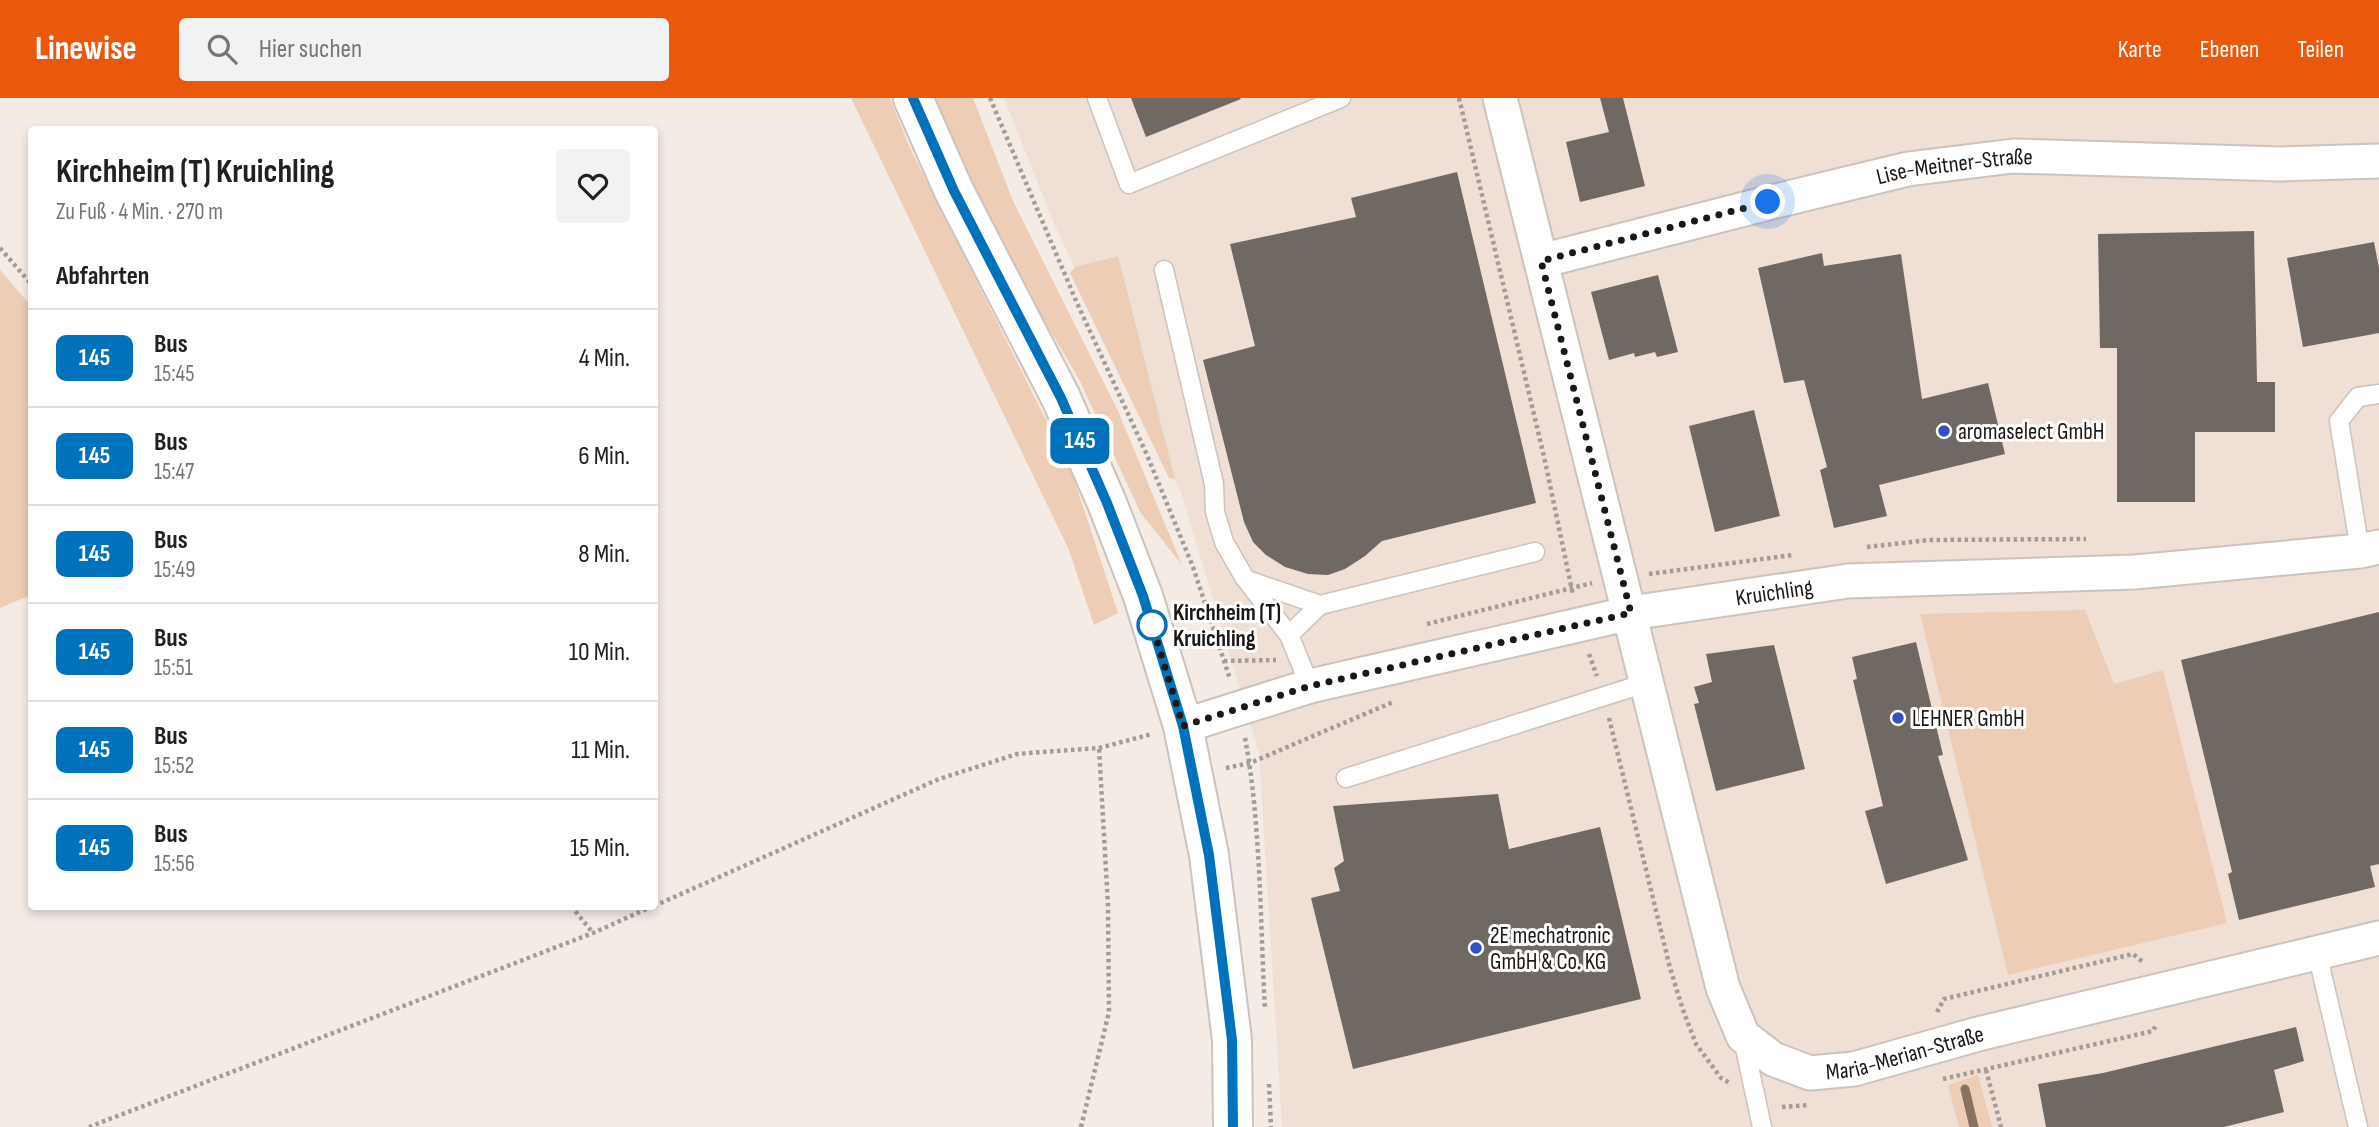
<!DOCTYPE html>
<html lang="de">
<meta charset="utf-8">
<style>
:root{--surface:#fff;--page:#f2f2f2;--text:#202124;--muted:#757577;--line:#e0e0e0;--accent:#ea580c}
body{margin:0;font-family:"Sofia Sans Condensed",sans-serif;background:var(--page);color:var(--text);height:100vh;display:flex;flex-direction:column;font-size:26px;white-space:nowrap}
*{box-sizing:border-box;margin:0}
p{font-size:23px;color:var(--muted)}
.icon{flex:none;width:38px;height:38px;fill:none;stroke:currentColor;stroke-width:2;stroke-linecap:round;stroke-linejoin:round}
.map{position:relative;flex:1;overflow:hidden}
.panel{position:absolute;left:28px;top:28px;width:630px;height:784px;display:flex;flex-direction:column;background:var(--surface);border-radius:7px;box-shadow:0 4px 10px #0003}
.panel>*{flex:none}
.badge{padding:0 14px;border-radius:10px;font-size:24px;line-height:46px}
.you{position:absolute;width:35px;height:35px;margin:-18px;border:5px solid #fff;border-radius:50%;background:#1a73e8;box-shadow:0 0 0 10px #1a73e833}
.map>.badge{position:absolute;translate:-50% -50%;box-shadow:0 0 0 4px #fff}
h2{padding:0 28px;font-size:26px;line-height:63px}
.round{display:grid;place-items:center;flex:none;width:74px;height:74px;border-radius:7px;background:var(--page)}
.head{display:flex;align-items:center;justify-content:space-between;height:119px;padding:0 28px}
h1{font-size:33px;font-weight:700;line-height:52px}
ul{padding:0;list-style:none}
li{display:flex;align-items:center;gap:21px;height:98px;padding:0 28px;border-top:2px solid var(--line)}
li div{flex:1}
li b{display:block;font-size:26px}
li em{font-style:normal}
li .badge{min-width:77px;font-weight:700;text-align:center}
header{display:flex;align-items:center;gap:42px;box-sizing:border-box;height:98px;padding:0 35px;background:var(--accent);color:#fff}
header strong{font-size:33px}
nav{display:flex;gap:38px;margin-inline-start:auto;font-size:24px}
.search{width:490px;height:63px;background:var(--page);display:flex;align-items:center;gap:18px;box-sizing:border-box;padding:0 24px;border-radius:7px;color:var(--muted);font-size:26px}
.map>svg:first-child{display:block}
.built{fill:#efdfd4}
.green{fill:#edcdb5}
.lines{fill:none;stroke-linecap:round;stroke-linejoin:round}
.stream{stroke:#897261;stroke-width:9}
.building{fill:#706863}
.lane-casing{stroke:#ccc3bd;stroke-width:21}
.street-casing{stroke:#ccc3bd;stroke-width:37}
.secondary-casing{stroke:#ccc3bd;stroke-width:42}
.path{stroke:#a29c96;stroke-width:4.5;stroke-dasharray:3.5 3.5;stroke-linecap:butt}
.lane{stroke:#fff;stroke-width:18}
.street{stroke:#fff;stroke-width:33}
.secondary{stroke:#fff;stroke-width:38}
.line-casing{stroke:#fff;stroke-width:16}
.line{stroke:#0072bc;stroke-width:10}
.walk{stroke:#1a1714;stroke-width:7;stroke-dasharray:0 12.6}
.poi-dot{fill:#3450c1;stroke:#fff;stroke-width:2.5}
.stop-dot{fill:#fff;stroke:#0072bc;stroke-width:3.5}
.labels{text-anchor:middle;stroke-width:6;stroke-linejoin:round;paint-order:stroke}
.street-label{font-size:23px;fill:#1a1714;stroke:#fff}
.poi-label{font-size:23px;fill:#1a1714;stroke:#fff;text-anchor:start}
.stop-label{font-size:23px;font-weight:bold;fill:#1a1714;stroke:#fff;text-anchor:start}
</style>
<header>
<strong>Linewise</strong>
<div class="search"><svg class="icon" aria-label="search" viewBox="0 0 24 24"><circle cx="10" cy="10" r="6"/><path d="M15 15l6 6"/></svg>Hier suchen</div>
<nav><a>Karte</a><a>Ebenen</a><a>Teilen</a></nav>
</header>
<div class="map">
<svg width="2379" height="1029" viewBox="0 0 2379 1029">
<rect width="100%" height="100%" fill="#f4ebe4"/>
<!-- built -->
<path class="built" d="M1004,0h1375v1029h-1097l-23,-374 -78,-261 -126,-266z"/>
<!-- green -->
<g class="green">
<path d="M851,0h39l19,48 162,324 47,143 -24,12 -25,-75z"/>
<path d="M929,0h44l40,103 105,210 64,154 -42,-53 -61,-133 -110,-185z"/>
<path d="M1118,158l57,223 -6,-1 -99,-205 5,-6z"/>
<path d="M0,172l32,37 -1,288 -31,13z"/>
<path d="M2085,512l29,74 49,-14 64,253 -219,52 -88,-361z"/>
<path d="M1978,977l14,52h-33l-11,-42z"/>
</g>
<g class="lines">
<!-- stream -->
<path class="stream" d="M1965,991l9,38"/>
</g>
<!-- building -->
<g class="building">
<path d="M1131,0h109l1,1 -95,38z"/>
<path d="M1600,0h23l22,88 -65,16 -14,-60 43,-10z"/>
<path d="M1457,74l79,331 -154,38 -17,15 -20,13 -17,6 -20,-1 -23,-7 -19,-12 -13,-13 -9,-20 -41,-162 52,-14 -25,-102 126,-27 -5,-19z"/>
<path d="M2254,133l3,151h18v50h-80v70h-78v-154h-17l-2,-114z"/>
<path d="M2374,144l5,26v65l-76,14 -16,-89z"/>
<path d="M1822,155l2,13 77,-12 21,145 66,-16 17,71 -126,31 8,31 -53,12 -14,-58 7,-3 -23,-87 -20,3 -26,-115z"/>
<path d="M1658,177l20,77 -21,5 -2,-5 -20,5 -1,-4 -25,7 -18,-68z"/>
<path d="M1754,312l26,106 -65,16 -26,-106z"/>
<path d="M2379,514v252l-9,2 5,21 -136,33 -11,-46 4,-2 -51,-212z"/>
<path d="M1916,544l27,113 -5,1 30,104 -82,24 -21,-73 18,-5 -30,-126 4,-1 -5,-22z"/>
<path d="M1774,547l31,124 -89,22 -22,-87 5,-1 -5,-16 18,-5 -6,-28z"/>
<path d="M1498,696l11,55 91,-22 41,172 -288,70 -42,-171 29,-7 -6,-23 10,-7 -11,-55z"/>
<path d="M2296,929l8,34 -30,9 10,42 -60,15h-178l-8,-43 65,-11z"/>
</g>
<g class="lines">
<!-- lane casing -->
<g class="lane-casing">
<g id="lane">
<path d="M1097,0l32,86 212,-86"/>
<path d="M1164,172l50,214 1,28 9,30 20,35 45,58 21,51"/>
<path d="M2360,453l-21,-130 19,-24 21,-3"/>
<path d="M1247,482l73,25 215,-53"/>
<path d="M1289,537l31,-30"/>
<path d="M1346,680l300,-95"/>
<path d="M2317,855l41,174"/>
<path d="M1743,941l19,88"/>
</g>
</g>
<!-- street casing -->
<g class="street-casing">
<g id="street">
<path id="s1" d="M1500,0l223,890 20,48 30,23 37,14 44,-4 124,-35 401,-96"/>
<path id="s2" d="M1541,163l227,-58 140,-34 105,-13 268,8 98,-3"/>
<path id="s3" d="M1183,628l127,-40 321,-73 217,-32 287,-9 225,-21 19,-4"/>
</g>
</g>
<!-- secondary casing -->
<g class="secondary-casing">
<path id="secondary" d="M913,0l41,93 107,207 46,105 36,93 40,130 26,129 23,185 1,87"/>
</g>
<!-- path -->
<g class="path">
<path d="M990,0l87,205 70,152 46,112 37,112"/>
<path d="M1459,0l86,363 28,134"/>
<path d="M0,150l32,37"/>
<path d="M1867,449l62,-7 157,-1"/>
<path d="M1649,476l144,-19"/>
<path d="M1427,526l165,-41"/>
<path d="M1589,556l8,22"/>
<path d="M1224,563l52,-1"/>
<path d="M1609,620l61,250 13,42 13,34 25,34 9,5"/>
<path d="M1245,640c16,86 15,183 20,271"/>
<path d="M1226,670l24,-5 143,-61"/>
<path d="M571,808l22,27"/>
<path d="M654,808l285,-127 78,-25 82,-6 53,-14"/>
<path d="M1937,914l7,-13 189,-45 10,8"/>
<path d="M1986,972l15,57"/>
<path d="M1943,981l210,-48 3,-6"/>
<path d="M1269,986l2,43"/>
<path d="M1782,1009l26,-2"/>
<path d="M89,1029l504,-194 60,-27"/>
<path d="M1081,1029l28,-115 -1,-107 -9,-157"/>
</g>
<!-- lane -->
<use href="#lane" class="lane"/>
<!-- street -->
<use href="#street" class="street"/>
<!-- secondary -->
<use href="#secondary" class="secondary"/>
</g>
<g class="lines">
<!-- line casing -->
<g class="line-casing">
<path id="line" d="M913,0l41,93 107,207 46,105 36,93 40,130 26,129 23,185 1,87"/>
</g>
<!-- line -->
<use href="#line" class="line"/>
<!-- walk -->
<path class="walk" d="M1152,527l-1,-3 32,104 127,-40 321,-73 -90,-352 227,-59"/>
</g>
<!-- markers -->
<g class="poi-dot">
<circle cx="1944" cy="333" r="7"/>
<circle cx="1898" cy="620" r="7"/>
<circle cx="1476" cy="850" r="7"/>
</g>
<circle class="stop-dot" cx="1152" cy="527" r="14"/>
<g class="labels">
<!-- street labels -->
<g class="street-label">
<text dy="8" stroke="none"><textPath href="#s2" startOffset="425">Lise-Meitner-Straße</textPath></text>
<text dy="8" stroke="none"><textPath href="#s3" startOffset="607">Kruichling</textPath></text>
<text dy="8" stroke="none"><textPath href="#s1" startOffset="1144">Maria-Merian-Straße</textPath></text>
</g>
<!-- poi labels -->
<g class="poi-label">
<text x="1958" y="341">aromaselect GmbH</text>
<text x="1912" y="628">LEHNER GmbH</text>
<text x="1490" y="845">2E mechatronic<tspan x="1490" dy="26">GmbH &amp; Co. KG</tspan></text>
</g>
<!-- stop labels -->
<g class="stop-label">
<text x="1173" y="522">Kirchheim (T)<tspan x="1173" dy="26">Kruichling</tspan></text>
</g>
</g>
</svg>
<div class="you" style="left:1768px;top:104px"></div>
<b class="badge" style="left:1080px;top:343px;background:#0072bc;color:#fff">145</b>
<section class="panel">
<div class="head"><div><h1>Kirchheim (T) Kruichling</h1><p>Zu Fuß · 4 Min. · 270 m</p></div><a class="round"><svg class="icon" aria-label="heart" viewBox="0 0 24 24"><path d="M12 20l-8-8c-3-5 5-10 8-4 3-6 11-1 8 4z"/></svg></a></div>
<h2>Abfahrten</h2>
<ul>
<li><span class="badge" style="background:#0072bc;color:#fff">145</span><div><b>Bus</b><p>15:45</p></div><em>4 Min.</em></li>
<li><span class="badge" style="background:#0072bc;color:#fff">145</span><div><b>Bus</b><p>15:47</p></div><em>6 Min.</em></li>
<li><span class="badge" style="background:#0072bc;color:#fff">145</span><div><b>Bus</b><p>15:49</p></div><em>8 Min.</em></li>
<li><span class="badge" style="background:#0072bc;color:#fff">145</span><div><b>Bus</b><p>15:51</p></div><em>10 Min.</em></li>
<li><span class="badge" style="background:#0072bc;color:#fff">145</span><div><b>Bus</b><p>15:52</p></div><em>11 Min.</em></li>
<li><span class="badge" style="background:#0072bc;color:#fff">145</span><div><b>Bus</b><p>15:56</p></div><em>15 Min.</em></li>
</ul>
</section>
</div>
